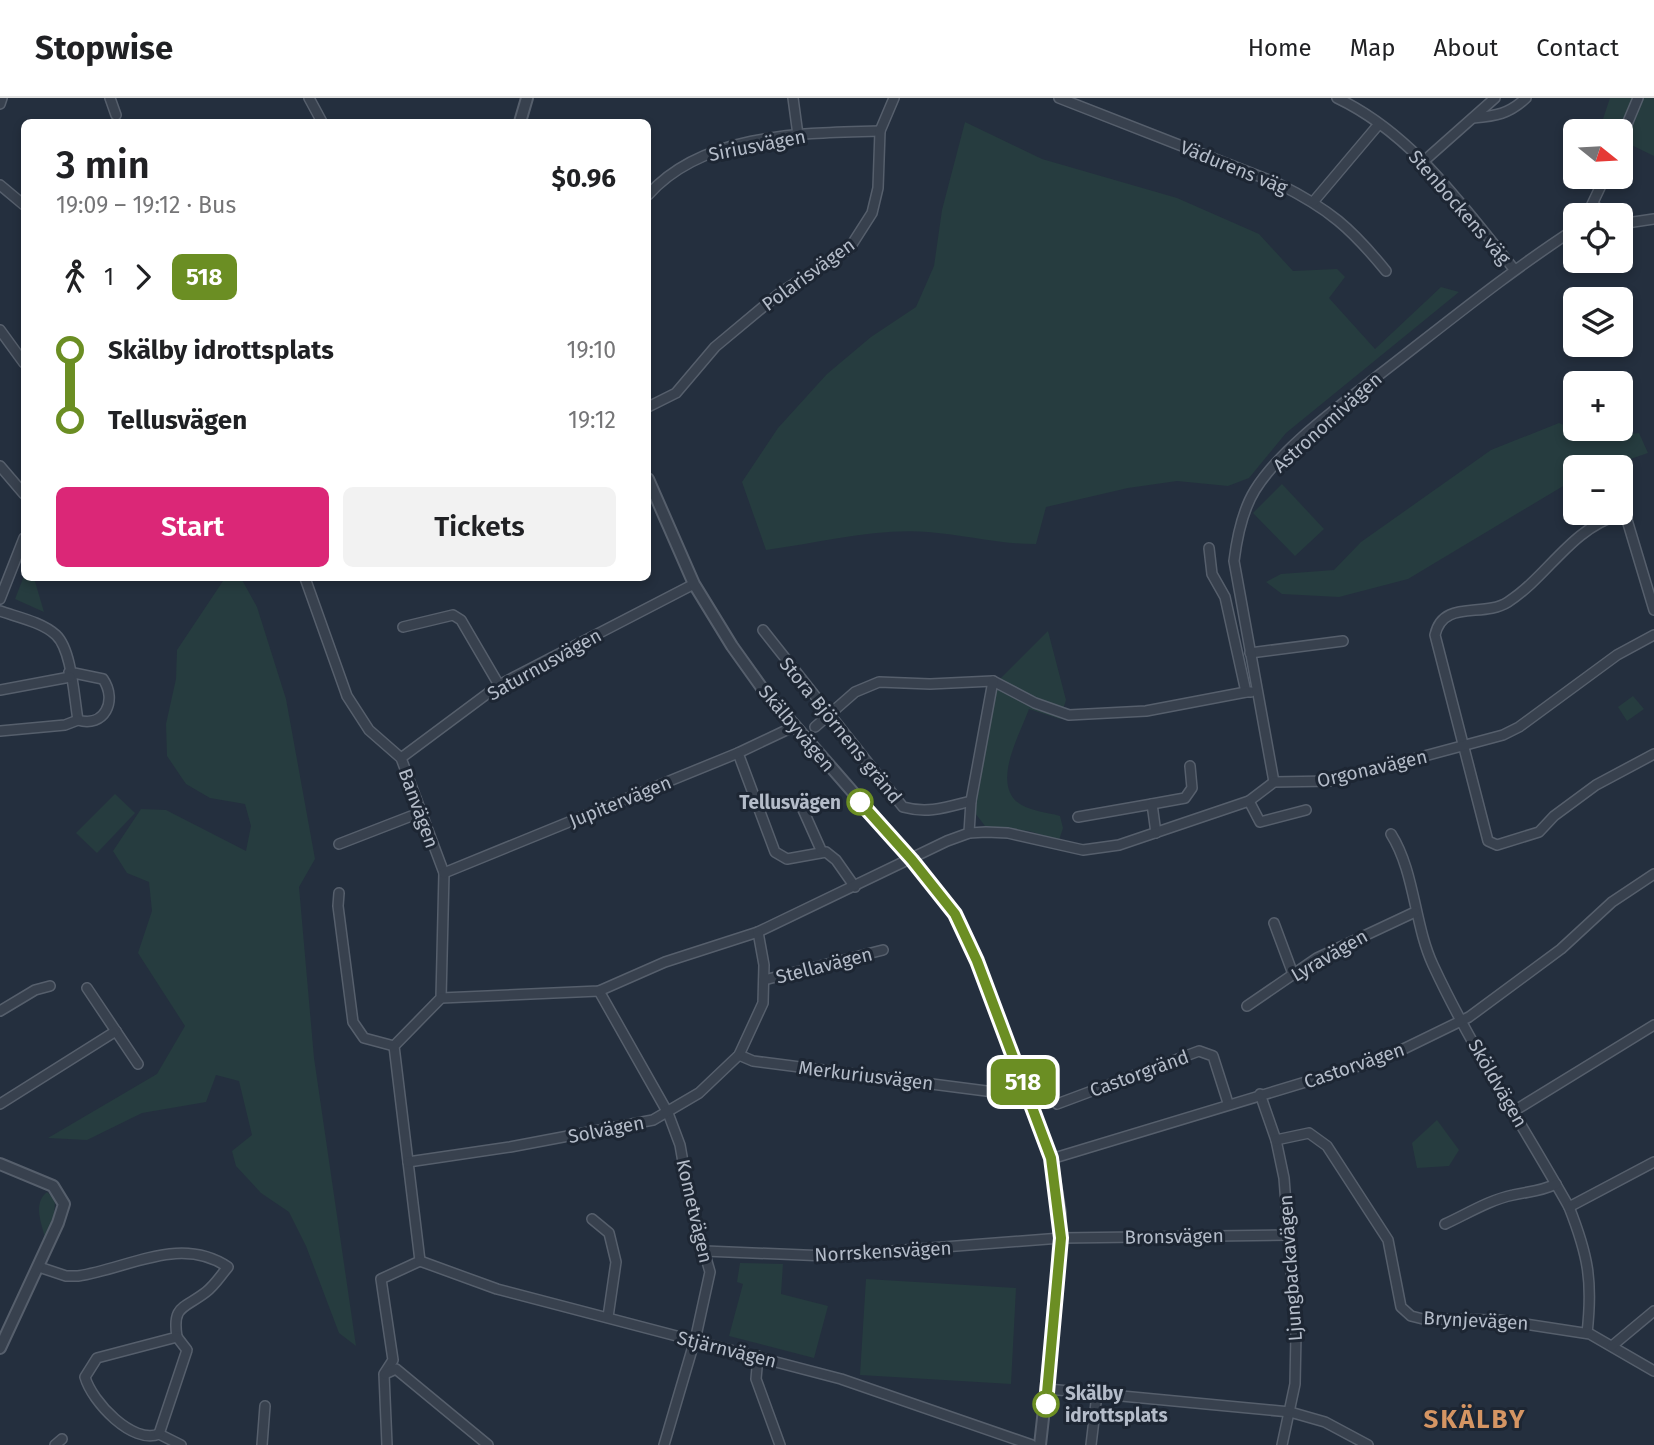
<!DOCTYPE html>
<meta charset="utf-8">
<style>
:root{--surface:#fff;--page:#f2f2f2;--text:#202124;--muted:#757577;--line:#e0e0e0;--accent:#db2777}
body{margin:0;font-family:"Fira Sans",sans-serif;background:var(--page);color:var(--text);height:100vh;display:flex;flex-direction:column;font-size:26px;white-space:nowrap}
*{box-sizing:border-box;margin:0}
p{font-size:23px;color:var(--muted)}
.icon{flex:none;width:38px;height:38px;fill:none;stroke:currentColor;stroke-width:2;stroke-linecap:round;stroke-linejoin:round}
.map{position:relative;flex:1;overflow:hidden}
.details{position:absolute;left:21px;top:21px;width:630px;height:462px;display:flex;flex-direction:column;background:var(--surface);border-radius:10px;box-shadow:0 4px 10px #0003}
.details>*{flex:none}
.badge{padding:0 14px;border-radius:10px;font-size:24px;line-height:46px}
.needle{width:46px;rotate:108deg}
.tools{position:absolute;left:1563px;top:21px;display:grid;gap:14px}
.tools a{display:grid;place-items:center;width:70px;height:70px;border-radius:10px;background:var(--surface);box-shadow:0 4px 10px #0003;font-size:35px}
.map>.badge{position:absolute;translate:-50% -50%;box-shadow:0 0 0 4px #fff}
.legs{display:flex;align-items:center;gap:10px;height:77px;padding:0 35px;font-size:23px}
.legs p{margin-inline-start:auto}
.headline{display:flex;align-items:center;justify-content:space-between;height:119px;padding:0 35px}
h1{font-size:38px;font-weight:600;line-height:52px}
.action{display:flex;gap:14px;margin-top:auto;padding:14px 35px}
.action a{flex:1;height:80px;border-radius:10px;background:var(--accent);color:#fff;font-size:28px;font-weight:600;line-height:80px;text-align:center}
.action a+a{background:var(--page);color:var(--text)}
ul{padding:0 35px;list-style:none}
li{display:flex;align-items:center;gap:24px;height:70px;font-size:26px}
li i{display:grid;place-items:center;width:10px;height:100%;margin:0 9px;background:currentColor}
li i::after{content:'';width:18px;height:18px;margin:-9px;border:5px solid;border-radius:50%;background:var(--surface)}
li p{margin-inline-start:auto}
li:first-child i{background:linear-gradient(#0000 50%,currentColor 0)}
li:last-child i{background:linear-gradient(currentColor 50%,#0000 0)}
header{display:flex;align-items:center;gap:42px;box-sizing:border-box;height:98px;padding:0 35px;background:var(--surface);border-bottom:2px solid var(--line)}
header strong{font-size:33px}
nav{display:flex;gap:38px;margin-inline-start:auto;font-size:24px}
.map>svg:first-child{display:block}
.green{fill:#263c3f}
.lines{fill:none;stroke-linecap:round;stroke-linejoin:round}
.minor-casing{stroke:#565f6c;stroke-width:12}
.tertiary-casing{stroke:#565f6c;stroke-width:14}
.minor{stroke:#38414e;stroke-width:9}
.tertiary{stroke:#38414e;stroke-width:10}
.line-1-casing{stroke:#fff;stroke-width:16}
.line-1{stroke:#6b8e23;stroke-width:10}
.stop-1-dot{fill:#fff;stroke:#6b8e23;stroke-width:3.5}
.labels{text-anchor:middle;stroke-width:6;stroke-linejoin:round;paint-order:stroke}
.street-label{font-size:19px;fill:#b4bcc9;stroke:#1d2633}
.stop-label{font-size:19px;font-weight:bold;fill:#b4bcc9;stroke:#1d2633;text-anchor:end}
.district-label{font-size:26px;font-weight:bold;letter-spacing:2px;fill:#d59563;stroke:#1d2633}
</style>
<header>
<strong>Stopwise</strong>
<nav><a>Home</a><a>Map</a><a>About</a><a>Contact</a></nav>
</header>
<div class="map">
<svg width="1654" height="1347" viewBox="0 0 1654 1347">
<rect width="100%" height="100%" fill="#242f3e"/>
<!-- green -->
<g class="green">
<path d="M1610,0h44v58l-33,-16 -1,-9h-21z"/>
<path d="M965,24l77,37 135,39 82,36 34,37 44,-2 8,8 -16,21 46,51 66,-62 18,5 -173,141 -37,45 -21,8 -51,-5 -49,7 -82,19 -10,37c-39,0 -70,-9 -108,-12 -53,-4 -109,11 -162,18l-24,-68 36,-54 49,-54 44,-37 45,-30 18,-41 8,-56z"/>
<path d="M1559,325l37,15 43,-5 9,20 -41,14h-32v12l-167,100 -69,18 -57,-3 -16,-12 15,-8 53,-4 27,-28 130,-92z"/>
<path d="M1282,386l42,45 -29,27 -42,-43z"/>
<path d="M24,478l10,2 10,34 -29,-13z"/>
<path d="M225,480h16l16,29 29,92 29,160 -16,28 15,171 42,288 -17,-13 -33,-87 -17,-34 -28,-19 -25,-27 -4,-15 20,-16 -13,-54 -23,-6 -10,27 -64,11 -55,27 -39,-2 109,-64 28,-48 -47,-73 14,-42 -3,-29 -22,-9 -14,-22 28,-42 25,1 80,41 5,-25 -6,-22 -35,-6 -24,-14 -19,-28 -1,-32 10,-45 1,-29z"/>
<path d="M1048,533l18,69 -6,19 -31,-10c-8,23 -34,67 -15,90 10,12 32,13 46,17l3,12 -4,12 -30,-9 -44,-5 -10,-13 21,-130z"/>
<path d="M1633,598l11,13 -17,12 -9,-14z"/>
<path d="M115,696l20,19 -38,40 -21,-20z"/>
<path d="M1437,1022l22,30 -10,16 -32,2 -5,-25z"/>
<path d="M47,1094l8,8 -1,16 -9,21c-4,-15 -12,-34 2,-45z"/>
<path d="M740,1165l43,1 -2,30 47,12 -14,52 -85,-22 14,-52 -6,-2z"/>
<path d="M866,1181l150,9 -5,96 -151,-9z"/>
</g>
<g class="lines">
<!-- minor casing -->
<g class="minor-casing">
<g id="minor">
<path d="M110,0l6,17"/>
<path d="M309,0l13,24"/>
<path d="M793,0l5,37"/>
<path d="M1059,0l220,86c50,25 72,44 107,87"/>
<path d="M1337,0c76,36 125,108 177,171"/>
<path d="M0,6l2,-6"/>
<path d="M1473,20c23,-2 36,-4 53,-20"/>
<path d="M1620,43l18,-43"/>
<path d="M1424,63l71,-63"/>
<path d="M0,87l24,20"/>
<path d="M648,97c55,-62 155,-62 232,-64"/>
<path d="M1314,103l65,-77"/>
<path d="M1593,106l12,11"/>
<path d="M1587,117l18,-38"/>
<path d="M1620,126l34,-5"/>
<path d="M0,232l24,33"/>
<path d="M648,309l28,-14 39,-46 66,-55 68,-43 23,-36 6,-25 2,-57 14,-33"/>
<path d="M0,368l24,28"/>
<path d="M1209,450l3,26 13,23 21,95h5"/>
<path d="M305,480l42,118 22,34 32,28 43,115 -3,125 -47,48 26,215 -39,18 12,81 -9,14 3,71"/>
<path d="M0,501l24,-61"/>
<path d="M1654,512l-27,-90 -9,-5c-48,15 -70,61 -110,87 -25,16 -65,-3 -73,33l53,206 9,4 42,-13 15,-16 42,-31 58,-31"/>
<path d="M0,513c17,6 42,11 56,24 16,15 18,63 22,85 26,8 40,-19 25,-41l-34,-7"/>
<path d="M403,529l50,-12 8,5 38,65"/>
<path d="M763,532l140,177c25,7 44,0 68,-6"/>
<path d="M1250,555l93,-12"/>
<path d="M0,592l70,-13"/>
<path d="M815,629l40,-35 24,-10 51,2 63,-3 42,22 34,12 77,-4 100,-19"/>
<path d="M0,633l65,-6 13,-5"/>
<path d="M738,655l37,99 12,7 39,-7 10,8 19,27"/>
<path d="M401,660l98,-73 195,-101"/>
<path d="M1274,684l-40,-221c3,-24 8,-50 21,-71 27,-43 84,-83 124,-115 65,-50 128,-102 196,-146"/>
<path d="M1249,703l11,21 46,-12"/>
<path d="M800,705l21,47"/>
<path d="M1078,719l74,-13"/>
<path d="M969,735l2,-32 22,-120"/>
<path d="M1156,735l-4,-29 33,-6 7,-10 -2,-22"/>
<path d="M1391,736c24,38 23,90 42,131 39,84 91,162 136,242 19,48 24,74 18,126"/>
<path d="M339,746l80,-31"/>
<path d="M444,775l294,-120 57,-27"/>
<path d="M339,795l-1,13 15,116 11,16 30,8"/>
<path d="M1274,825l19,51"/>
<path d="M764,882l119,-30"/>
<path d="M87,890l51,76"/>
<path d="M599,893l69,122 12,32 10,57 20,70 -14,64 -32,109"/>
<path d="M441,900l158,-7 66,-29 93,-30 189,-91 22,-8 17,-1 22,1 75,17 36,-5 130,-44 25,-19 57,-1 172,-46 16,-8 98,-72 37,-20"/>
<path d="M1247,908l70,-48 98,-46"/>
<path d="M0,913l35,-21 15,-4"/>
<path d="M739,957l14,6 241,31"/>
<path d="M1260,996l16,46 8,38 12,156 -1,50 -13,61"/>
<path d="M0,1006l116,-73"/>
<path d="M1057,1006l142,-53 14,5 15,47"/>
<path d="M1514,1013l140,-86"/>
<path d="M1276,1042l33,-7 18,13 61,94 13,67 10,9 12,3 76,1 91,14 64,37"/>
<path d="M1051,1061l334,-101 84,-41 92,-68 51,-47 42,-28"/>
<path d="M408,1064l102,-15 143,-27 46,-27 40,-38 24,-52 1,-38 -6,-33"/>
<path d="M1569,1109l85,-45"/>
<path d="M592,1121l17,14 7,29 -8,55"/>
<path d="M1445,1126c22,-10 44,-24 68,-29 17,-4 26,-3 43,-11"/>
<path d="M705,1153l122,5 234,-18 225,-3"/>
<path d="M420,1163l77,28 344,90 191,66"/>
<path d="M39,1169l27,9h12c52,-8 102,-41 150,-9 -7,8 -13,18 -22,25 -22,17 -34,13 -29,45l-80,21 -12,19c7,25 48,68 74,57l22,11"/>
<path d="M1612,1248l42,-35"/>
<path d="M758,1258l-2,23 24,66"/>
<path d="M385,1276l11,-5 92,76"/>
<path d="M1048,1291l242,23 35,10 43,23"/>
<path d="M159,1336l28,-84 -10,-13"/>
<path d="M55,1347l7,-6"/>
<path d="M262,1347l3,-39"/>
<path d="M1091,1347l6,-51"/>
</g>
</g>
<!-- tertiary casing -->
<g class="tertiary-casing">
<g id="tertiary">
<path d="M520,24l7,-24"/>
<path d="M648,381l46,105 38,62 30,42 150,172 43,53 22,48 74,198 9,54 -3,79 -17,153"/>
<path d="M0,1066l53,22 11,18 -6,19 -58,125"/>
</g>
</g>
<!-- minor -->
<use href="#minor" class="minor"/>
<!-- tertiary -->
<use href="#tertiary" class="tertiary"/>
</g>
<g class="lines">
<!-- line-1 casing -->
<g class="line-1-casing">
<path id="line-1" d="M860,704l52,58 43,54 22,47 74,197 10,80 -15,166"/>
</g>
<!-- line-1 -->
<use href="#line-1" class="line-1"/>
</g>
<!-- markers -->
<g class="stop-1-dot">
<circle cx="860" cy="704" r="12"/>
<circle cx="1046" cy="1306" r="12"/>
</g>
<g class="labels">
<!-- street labels -->
<g class="street-label">
<text transform="translate(757 47) rotate(-11)" y="7">Siriusvägen</text>
<text transform="translate(1234 69) rotate(22)" y="7">Vädurens väg</text>
<text transform="translate(1460 109) rotate(49)" y="7">Stenbockens väg</text>
<text transform="translate(808 176) rotate(-36)" y="7">Polarisvägen</text>
<text transform="translate(1327 324) rotate(-42)" y="7">Astronomivägen</text>
<text transform="translate(544 566) rotate(-29)" y="7">Saturnusvägen</text>
<text transform="translate(797 630) rotate(50)" y="7">Skälbyvägen</text>
<text transform="translate(841 632) rotate(51)" y="7">Stora Björnens gränd</text>
<text transform="translate(1372 670) rotate(-13)" y="7">Orgonavägen</text>
<text transform="translate(620 703) rotate(-22)" y="7">Jupitervägen</text>
<text transform="translate(419 710) rotate(70)" y="7">Banvägen</text>
<text transform="translate(1329 857) rotate(-30)" y="7">Lyravägen</text>
<text transform="translate(824 867) rotate(-14)" y="7">Stellavägen</text>
<text transform="translate(1354 967) rotate(-19)" y="7">Castorvägen</text>
<text transform="translate(1139 975) rotate(-20)" y="7">Castorgränd</text>
<text transform="translate(866 977) rotate(7)" y="7">Merkuriusvägen</text>
<text transform="translate(1498 985) rotate(60)" y="7">Sköldvägen</text>
<text transform="translate(606 1031) rotate(-11)" y="7">Solvägen</text>
<text transform="translate(695 1113) rotate(77)" y="7">Kometvägen</text>
<text transform="translate(1174 1138) rotate(-1)" y="7">Bronsvägen</text>
<text transform="translate(883 1153) rotate(-3)" y="7">Norrskensvägen</text>
<text transform="translate(1290 1170) rotate(-94)" y="7">Ljungbackavägen</text>
<text transform="translate(1476 1222) rotate(3)" y="7">Brynjevägen</text>
<text transform="translate(727 1251) rotate(14)" y="7">Stjärnvägen</text>
</g>
<!-- stop labels -->
<g class="stop-label">
<text x="841" y="711">Tellusvägen</text>
<text x="1065" y="1302" text-anchor="start">Skälby<tspan x="1065" dy="22">idrottsplats</tspan></text>
</g>
<!-- district labels -->
<g class="district-label">
<text x="1475" y="1330">SKÄLBY</text>
</g>
</g>
</svg>
<div class="tools">
<a><svg class="needle" viewBox="-14 -14 28 28"><path d="M0-13l5 13h-10z" fill="#e53935"/><path d="M0 13l5-13h-10z" fill="#757577"/></svg></a>
<a><svg class="icon" aria-label="locate" viewBox="0 0 24 24"><circle cx="12" cy="12" r="6"/><path d="M12 2v4M12 18v4M2 12h4M18 12h4"/></svg></a>
<a><svg class="icon" aria-label="layers" viewBox="0 0 24 24"><path d="M12 4l9 5-9 5-9-5zM3 14l9 5 9-5"/></svg></a>
<a>+</a>
<a>−</a>
</div>
<b class="badge" style="left:1023px;top:984px;background:#6b8e23;color:#fff">518</b>
<section class="details">
<div class="headline"><div><h1>3 min</h1><p>19:09 – 19:12 · Bus</p></div><b>$0.96</b></div>
<div class="legs"><svg class="icon" aria-label="walk" viewBox="0 0 24 24"><circle cx="13" cy="4" r="2"/><path d="M13 8l-2 6 4 7M11 14l-3 7M7 12l3-4h3l4 4"/></svg>1<svg class="icon" aria-label="forward" viewBox="0 0 24 24"><path d="M9 5l7 7-7 7"/></svg><b class="badge" style="background:#6b8e23;color:#fff">518</b></div>
<ul>
<li><i style="color:#6b8e23"></i><b>Skälby idrottsplats</b><p>19:10</p></li>
<li><i style="color:#6b8e23"></i><b>Tellusvägen</b><p>19:12</p></li>
</ul>
<div class="action"><a>Start</a><a>Tickets</a></div>
</section>
</div>
